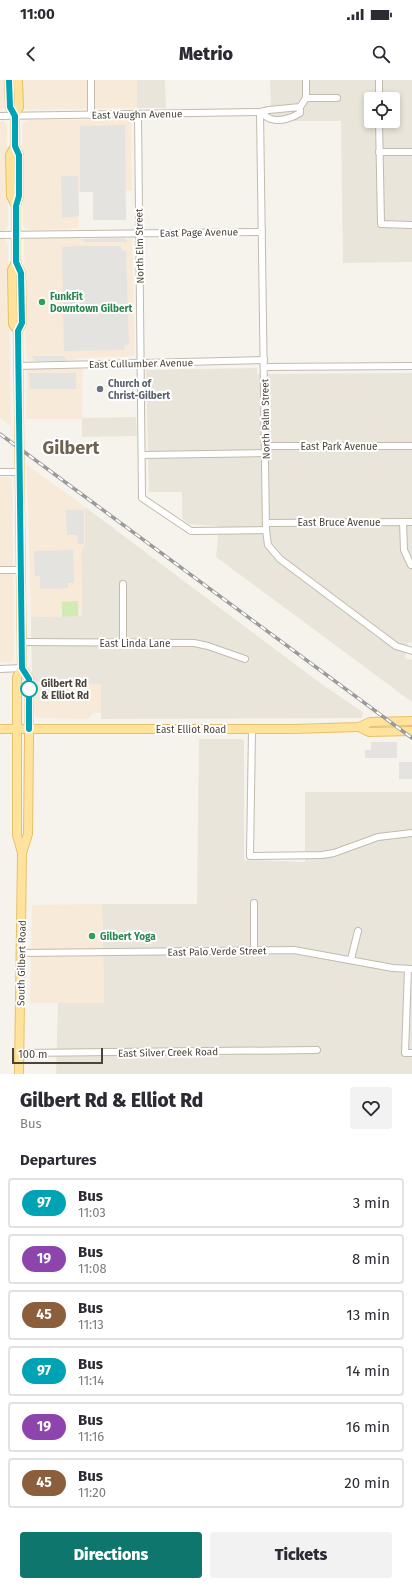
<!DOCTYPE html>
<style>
:root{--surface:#fff;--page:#f2f2f3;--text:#2b2b33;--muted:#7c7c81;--line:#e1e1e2;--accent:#0f766e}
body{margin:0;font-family:"Fira Sans",sans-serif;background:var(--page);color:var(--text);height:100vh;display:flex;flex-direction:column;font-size:15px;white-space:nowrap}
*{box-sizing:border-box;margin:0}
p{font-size:13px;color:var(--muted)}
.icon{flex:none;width:22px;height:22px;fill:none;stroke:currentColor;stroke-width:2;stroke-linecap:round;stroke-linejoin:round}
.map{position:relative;height:994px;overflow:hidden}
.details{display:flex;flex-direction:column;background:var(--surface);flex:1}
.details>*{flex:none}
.badge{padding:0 8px;border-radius:13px;font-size:14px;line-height:26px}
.buttons{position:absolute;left:364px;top:12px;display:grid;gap:8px}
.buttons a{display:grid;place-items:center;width:36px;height:36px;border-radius:4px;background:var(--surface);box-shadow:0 2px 6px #0003;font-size:20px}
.scale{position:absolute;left:12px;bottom:10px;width:91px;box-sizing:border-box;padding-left:4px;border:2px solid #4b4439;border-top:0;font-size:11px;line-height:14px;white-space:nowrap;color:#4b4439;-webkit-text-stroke:3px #fff;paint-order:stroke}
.map>.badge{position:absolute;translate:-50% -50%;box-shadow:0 0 0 2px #fff}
h2{padding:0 20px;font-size:15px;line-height:36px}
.round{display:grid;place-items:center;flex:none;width:42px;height:42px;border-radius:4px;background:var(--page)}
.head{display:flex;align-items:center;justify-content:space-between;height:68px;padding:0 20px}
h1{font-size:19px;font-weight:800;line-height:30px}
.cta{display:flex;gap:8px;margin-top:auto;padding:8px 20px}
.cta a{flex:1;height:46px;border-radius:4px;background:var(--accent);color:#fff;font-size:16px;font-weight:800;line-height:46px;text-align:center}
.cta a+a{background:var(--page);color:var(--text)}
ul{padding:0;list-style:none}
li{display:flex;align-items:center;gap:12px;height:50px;margin:0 8px 6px;padding:0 12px;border:2px solid var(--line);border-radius:4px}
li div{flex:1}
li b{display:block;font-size:15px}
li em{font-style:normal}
li .badge{min-width:44px;font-weight:700;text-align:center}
.status{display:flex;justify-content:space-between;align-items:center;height:28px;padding:0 20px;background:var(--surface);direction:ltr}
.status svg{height:11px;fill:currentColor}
header{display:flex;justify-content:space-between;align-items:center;height:52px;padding:0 20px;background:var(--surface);font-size:18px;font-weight:800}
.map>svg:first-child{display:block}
.residential{fill:#eae5da;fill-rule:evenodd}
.commercial{fill:#f7ead8}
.green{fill:#d2eab5}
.parking{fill:#e5e3e0}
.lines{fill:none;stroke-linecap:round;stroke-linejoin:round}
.minor-casing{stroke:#c2bbae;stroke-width:8}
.major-casing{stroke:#e6c16a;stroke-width:10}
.minor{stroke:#fff;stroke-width:6}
.major{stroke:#ffe39c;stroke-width:8}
.rail-casing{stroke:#9a9a9a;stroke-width:3.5}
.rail{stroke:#fff;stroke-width:2;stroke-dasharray:6;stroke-linecap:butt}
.line-casing{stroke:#fff;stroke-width:9}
.line{stroke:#00a3b4;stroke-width:6}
.leisure-dot{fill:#2e9e5b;stroke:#fff;stroke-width:1.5}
.worship-dot{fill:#6b7280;stroke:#fff;stroke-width:1.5}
.stop-dot{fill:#fff;stroke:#00a3b4;stroke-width:2}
.labels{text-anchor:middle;stroke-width:4;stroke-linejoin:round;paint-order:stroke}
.street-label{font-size:10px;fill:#4b4439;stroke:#fff}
.leisure-label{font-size:10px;font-weight:bold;fill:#27864d;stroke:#fff;text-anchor:start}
.worship-label{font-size:10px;font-weight:bold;fill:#5b616d;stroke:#fff;text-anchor:start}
.stop-label{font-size:10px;font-weight:bold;fill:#4b4439;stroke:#fff;text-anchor:start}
.town-label{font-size:18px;font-weight:bold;fill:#6e6250;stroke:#fff}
</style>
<div class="status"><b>11:00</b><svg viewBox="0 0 49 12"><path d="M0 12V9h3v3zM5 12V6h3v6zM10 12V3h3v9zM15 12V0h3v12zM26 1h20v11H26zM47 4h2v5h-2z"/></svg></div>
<header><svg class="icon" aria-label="back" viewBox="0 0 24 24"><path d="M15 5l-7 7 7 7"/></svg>Metrio<svg class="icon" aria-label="search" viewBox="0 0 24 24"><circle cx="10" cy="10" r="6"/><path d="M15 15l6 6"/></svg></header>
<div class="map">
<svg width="412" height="994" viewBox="0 0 412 994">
<rect width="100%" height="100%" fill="#f6f3ec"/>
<!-- residential -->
<g class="residential">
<path d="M137,0h28l1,28h-29z"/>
<path d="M270,0h142v182l-69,1 -2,-142h-77v-15h7zM371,19h22v22h-22z"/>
<path d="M257,288v6l155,-1v270h-4l-3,15 7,2v42l-196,-145 2,-19v-12l-30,-2 -6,-6v-26h-33l-3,-122z"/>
<path d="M136,337l1,19 -55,1v-19z"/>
<path d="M85,427l235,176 43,29 -1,6 -261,1v-35h-39v-2h-30l-1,-65 51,-1 -1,-64 4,-9z"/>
<path d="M199,659h43l2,2v119l61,2v-70h107v282h-356l2,-71 46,-1 -2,-98h95z"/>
</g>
<!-- commercial -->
<g class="commercial">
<path d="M0,0h5l1,25 -1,3 -5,3z"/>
<path d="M22,0h115v28l-111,2 -3,-3z"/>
<path d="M28,40h102l1,3 1,68 -54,1 1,35 -13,2 -35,1 -6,-2 -2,-3 -1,-99 2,-4z"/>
<path d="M0,41h4l3,5 1,100 -2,3 -3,2h-3z"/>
<path d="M64,156l15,3 51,-1 2,1 3,114 -2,3 -52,2 -13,3h-37l-5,-3 -2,-118 2,-2z"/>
<path d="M0,158l6,3 2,5 3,180 -11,-8z"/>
<path d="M76,287l7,2 -1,50h-56l1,-49 3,-2z"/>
<path d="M27,385l58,42v36l-4,10 1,63 -51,1z"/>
<path d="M0,397l10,1 2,5 2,172 -2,7h-12z"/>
<path d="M32,602h30v2h39v29h-8l-5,6 -51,-1 -5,-7z"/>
<path d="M102,824l2,99h-74l2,-98z"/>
</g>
<!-- green -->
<path class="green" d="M78,521v15l-16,1v-15z"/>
<!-- parking -->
<g class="parking">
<path d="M125,45l1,95h-33v-28h-13v-66z"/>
<path d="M61,96h17l1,40 -17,2z"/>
<path d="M124,158l4,4h-43l-4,-3z"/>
<path d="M79,166h42v4l5,1 3,94h-5l1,5 -61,1 -2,-104z"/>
<path d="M32,276h32l3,5h-32z"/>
<path d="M29,293h47v16h-46z"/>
<path d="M66,430h18v34h-6l-1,-9h-10z"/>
<path d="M73,470l1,33h-6v5l-28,1v-13h-5l-1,-25z"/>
<path d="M371,662h26v16h-32v-8h6z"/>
<rect x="399" y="682" width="13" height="17"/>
</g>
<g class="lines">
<!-- minor casing -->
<g class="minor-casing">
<g id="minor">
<path d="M91,0v35"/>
<path d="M306,18h31"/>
<path d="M379,19v-19"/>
<path d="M300,27l-31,3 -9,2c3,2 7,6 11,7 9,3 21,-1 29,-6v-6l6,-9v-18"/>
<path d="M138,35l4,383 49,33 75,-1"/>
<path d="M0,36l260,-4 6,418 2,15 12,14 116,87 16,5"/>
<path d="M379,41l2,103 31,1"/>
<path d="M379,72h33"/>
<path d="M0,155l262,-3"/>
<path d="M18,286l246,-6"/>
<path d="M264,287l148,-1"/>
<path d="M265,366h147"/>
<path d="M142,375l124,-2"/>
<path d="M0,392h20"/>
<path d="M403,442l1,28 7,15"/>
<path d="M266,443l146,-1"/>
<path d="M0,490h21"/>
<path d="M123,504v59"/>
<path d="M22,562l172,1 14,3 37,13"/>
<path d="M0,589l22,-1"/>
<path d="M252,650l-2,126 72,-1 12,-2 44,-16 34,-4"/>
<path d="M254,871v-48"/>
<path d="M21,873l273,-3 99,18 19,1"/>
<path d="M351,879l7,-28"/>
<path d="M408,889l-3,84h7"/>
<path d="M20,973l297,-3"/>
</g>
</g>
<!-- major casing -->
<g class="major-casing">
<g id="major">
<path d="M9,0l1,27 5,9"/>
<path d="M18,0l1,27 -4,9v30l4,9v41l-3,10v56l5,11 1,50 -4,8 4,337 -5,9v158l5,18"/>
<path d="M15,66l-5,9 1,41 5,10"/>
<path d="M16,182l-4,8 1,54 5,7"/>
<path d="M359,647l10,5 43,-1"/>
<path d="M0,649h293l66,-2 11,-5 42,-1"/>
<path d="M19,994l3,-221 6,-19 1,-94v-61l-7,-11"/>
</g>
</g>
<!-- minor -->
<use href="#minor" class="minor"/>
<!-- major -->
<use href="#major" class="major"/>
<!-- rail casing -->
<g class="rail-casing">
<path id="rail" d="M0,354l412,304"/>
</g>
<!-- rail -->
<use href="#rail" class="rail"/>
</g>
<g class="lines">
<!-- line casing -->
<g class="line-casing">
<path id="line" d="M9,0l1,27 5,9v30l4,9v41l-3,10v56l5,11 1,50 -4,8 4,337 7,11v50"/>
</g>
<!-- line -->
<use href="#line" class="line"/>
</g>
<!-- markers -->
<g class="leisure-dot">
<circle cx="42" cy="222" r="4"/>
<circle cx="92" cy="856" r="4"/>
</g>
<circle class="worship-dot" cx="100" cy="309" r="4"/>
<circle class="stop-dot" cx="29" cy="609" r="8"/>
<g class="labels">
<!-- street labels -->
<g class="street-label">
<text transform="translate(137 34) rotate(-1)" y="4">East Vaughn Avenue</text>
<text transform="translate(199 152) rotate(-1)" y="4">East Page Avenue</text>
<text transform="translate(139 166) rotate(-91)" y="4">North Elm Street</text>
<text transform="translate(141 283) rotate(-1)" y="4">East Cullumber Avenue</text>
<text transform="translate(265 339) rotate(-91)" y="4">North Palm Street</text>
<text x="339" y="370">East Park Avenue</text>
<text x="339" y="446">East Bruce Avenue</text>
<text x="135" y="567">East Linda Lane</text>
<text x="191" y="653">East Elliot Road</text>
<text transform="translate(217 871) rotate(-1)" y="4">East Palo Verde Street</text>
<text transform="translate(21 883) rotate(-89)" y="4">South Gilbert Road</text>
<text transform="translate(168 972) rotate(-1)" y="4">East Silver Creek Road</text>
</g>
<!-- leisure labels -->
<g class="leisure-label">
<text x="50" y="220">FunkFit<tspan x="50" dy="12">Downtown Gilbert</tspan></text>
<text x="100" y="860">Gilbert Yoga</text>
</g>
<!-- worship labels -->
<g class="worship-label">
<text x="108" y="307">Church of<tspan x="108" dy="12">Christ-Gilbert</tspan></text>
</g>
<!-- stop labels -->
<g class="stop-label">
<text x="41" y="607">Gilbert Rd<tspan x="41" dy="12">&amp; Elliot Rd</tspan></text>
</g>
<!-- town labels -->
<g class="town-label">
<text x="71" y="374">Gilbert</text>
</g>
</g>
</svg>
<div class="buttons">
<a><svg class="icon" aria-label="locate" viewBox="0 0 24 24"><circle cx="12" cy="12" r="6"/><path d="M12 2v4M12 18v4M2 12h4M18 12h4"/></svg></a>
</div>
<div class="scale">100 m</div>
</div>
<section class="details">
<div class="head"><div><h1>Gilbert Rd &amp; Elliot Rd</h1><p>Bus</p></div><a class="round"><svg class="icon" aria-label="heart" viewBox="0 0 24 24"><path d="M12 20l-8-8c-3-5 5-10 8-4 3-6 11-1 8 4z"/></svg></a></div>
<h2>Departures</h2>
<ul>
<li><span class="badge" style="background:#00a3b4;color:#fff">97</span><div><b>Bus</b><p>11:03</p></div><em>3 min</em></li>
<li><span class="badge" style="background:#8e44ad;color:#fff">19</span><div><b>Bus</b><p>11:08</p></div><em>8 min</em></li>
<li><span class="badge" style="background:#8b5e3c;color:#fff">45</span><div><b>Bus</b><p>11:13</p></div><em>13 min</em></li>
<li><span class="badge" style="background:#00a3b4;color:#fff">97</span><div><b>Bus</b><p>11:14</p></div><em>14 min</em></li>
<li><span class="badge" style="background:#8e44ad;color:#fff">19</span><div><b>Bus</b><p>11:16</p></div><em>16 min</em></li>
<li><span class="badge" style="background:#8b5e3c;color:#fff">45</span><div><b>Bus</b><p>11:20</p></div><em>20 min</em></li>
</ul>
<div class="cta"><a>Directions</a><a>Tickets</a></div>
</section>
